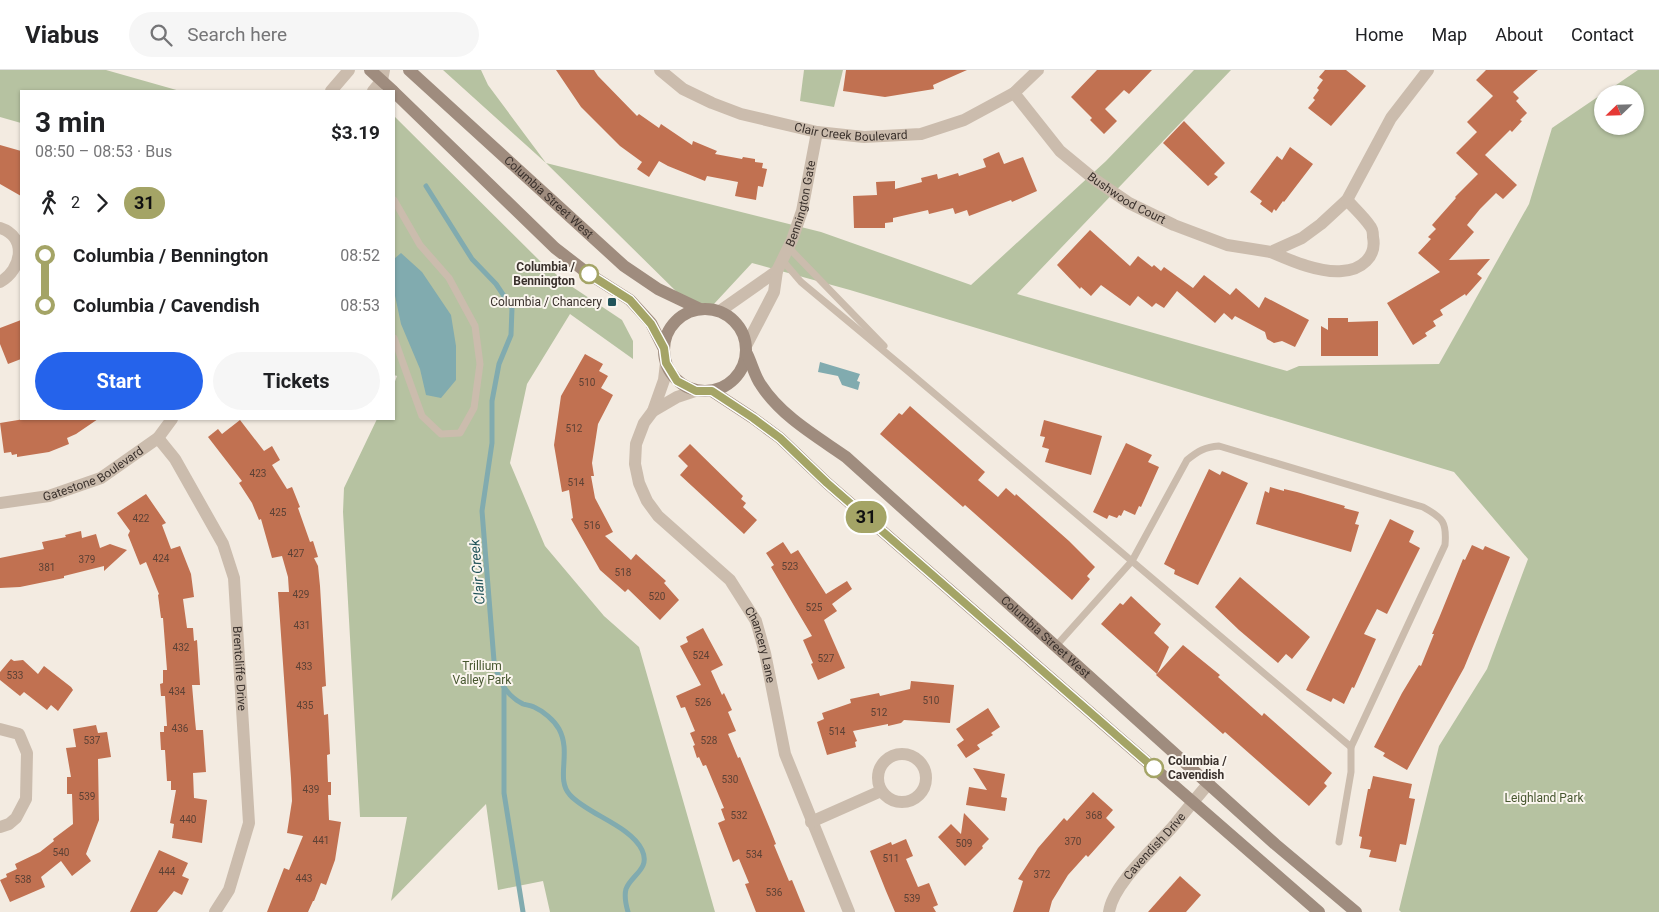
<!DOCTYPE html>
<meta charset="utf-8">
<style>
:root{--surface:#fff;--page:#f6f6f6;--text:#202124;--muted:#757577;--line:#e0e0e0;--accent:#2563eb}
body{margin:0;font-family:Roboto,sans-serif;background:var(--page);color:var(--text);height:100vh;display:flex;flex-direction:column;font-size:19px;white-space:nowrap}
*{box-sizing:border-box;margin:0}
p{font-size:16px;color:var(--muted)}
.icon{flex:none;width:28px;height:28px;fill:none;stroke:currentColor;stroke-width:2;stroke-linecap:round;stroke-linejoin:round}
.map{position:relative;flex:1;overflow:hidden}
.drawer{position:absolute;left:20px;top:20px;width:375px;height:330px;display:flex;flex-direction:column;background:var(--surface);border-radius:0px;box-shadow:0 1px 4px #0004}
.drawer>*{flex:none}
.badge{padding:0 10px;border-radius:16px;font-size:18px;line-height:32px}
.needle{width:32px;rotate:247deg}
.tools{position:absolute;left:1594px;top:15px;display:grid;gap:10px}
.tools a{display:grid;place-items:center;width:50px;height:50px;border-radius:50%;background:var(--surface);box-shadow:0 1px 4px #0004;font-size:25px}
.map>.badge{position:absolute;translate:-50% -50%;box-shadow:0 0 0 2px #fff}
.legs{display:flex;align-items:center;gap:8px;height:55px;padding:0 15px;font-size:16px}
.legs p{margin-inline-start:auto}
.headline{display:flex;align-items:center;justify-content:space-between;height:85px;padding:0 15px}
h1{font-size:28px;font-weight:700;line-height:38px}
.action{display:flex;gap:10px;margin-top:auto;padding:10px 15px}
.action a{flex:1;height:58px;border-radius:30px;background:var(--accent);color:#fff;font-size:20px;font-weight:700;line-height:58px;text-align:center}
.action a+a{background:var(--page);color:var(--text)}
ul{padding:0 15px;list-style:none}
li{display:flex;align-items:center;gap:18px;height:50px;font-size:19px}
li i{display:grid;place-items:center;width:8px;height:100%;margin:0 6px;background:currentColor}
li i::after{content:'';width:12px;height:12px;margin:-6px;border:4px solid;border-radius:50%;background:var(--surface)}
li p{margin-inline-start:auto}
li:first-child i{background:linear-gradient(#0000 50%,currentColor 0)}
li:last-child i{background:linear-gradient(currentColor 50%,#0000 0)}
header{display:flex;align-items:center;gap:30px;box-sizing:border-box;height:70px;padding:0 25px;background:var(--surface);border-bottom:1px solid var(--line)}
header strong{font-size:24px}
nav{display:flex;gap:28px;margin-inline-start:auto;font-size:18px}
.search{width:350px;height:45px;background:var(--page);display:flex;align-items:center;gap:12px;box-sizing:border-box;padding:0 18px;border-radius:28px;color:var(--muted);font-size:19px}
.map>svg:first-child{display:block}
.green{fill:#b6c2a1}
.water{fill:#81abaf}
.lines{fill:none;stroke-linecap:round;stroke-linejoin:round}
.stream{stroke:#81abaf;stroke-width:5}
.building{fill:#c17151}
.lane{stroke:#cbbcad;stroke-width:7}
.street{stroke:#cbbcad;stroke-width:12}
.secondary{stroke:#9f8c7e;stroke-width:12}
.line-1-casing{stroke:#fff;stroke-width:11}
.line-1{stroke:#a4a466;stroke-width:8}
.stop-1-dot{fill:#fff;stroke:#a4a466;stroke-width:2.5}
.poi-dot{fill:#22545a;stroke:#faf5ee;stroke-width:2}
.labels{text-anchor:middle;stroke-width:4;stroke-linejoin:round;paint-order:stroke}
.number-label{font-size:10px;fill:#5c4135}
.street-label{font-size:12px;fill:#3a312c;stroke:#faf5ee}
.stop-label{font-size:12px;font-weight:bold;fill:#3a312c;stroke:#faf5ee;text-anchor:end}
.poi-label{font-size:12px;fill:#3a312c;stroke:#faf5ee;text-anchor:end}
.park-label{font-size:12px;fill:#475730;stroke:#faf5ee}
.water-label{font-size:14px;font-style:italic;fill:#22545a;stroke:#faf5ee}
</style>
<header>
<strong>Viabus</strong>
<div class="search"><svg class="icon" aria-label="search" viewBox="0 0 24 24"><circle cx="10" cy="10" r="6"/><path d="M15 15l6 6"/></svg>Search here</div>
<nav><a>Home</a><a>Map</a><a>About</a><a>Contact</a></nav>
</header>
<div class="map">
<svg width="1659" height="842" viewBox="0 0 1659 842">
<rect width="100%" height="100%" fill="#f3ebe1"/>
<!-- green -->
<g class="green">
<path d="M0,0h106l74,21h-159v32l-21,-6z"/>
<path d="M443,0h38l7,15 58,78 275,69 150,53 135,-124 88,-91h37l-214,224 270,77 12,-5 140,-2 90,-160 23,-76 50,-34v32h33v-32h-32l35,-24h21v842h-258l-2,-2 40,-164 48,-77 41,-110 -74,-87 -604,-182 -98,-27 -39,42 -26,-3 -141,-139z"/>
<path d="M804,0h39l-9,37 -34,-6z"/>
<path d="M394,46l147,146 27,22 54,36 11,21v18l-63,-45 -43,70 -17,79 35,83 59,70 35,31 76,265h-165l-7,-31 -45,9 -12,-86 -95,97 16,-84h-47l-17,-305 1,-24 33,-69h17v-35l3,-8 -3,-1z"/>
</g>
<!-- water -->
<g class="water">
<path d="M401,183l21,19 29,43 5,31v34l-15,18 -15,-3 -6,-26 -19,-45 -7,-33v-32z"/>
<path d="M820,292l40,12 -3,7 3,1 -2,8 -16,-5 -4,-9 -20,-4z"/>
</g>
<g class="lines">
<!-- stream -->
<g class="stream">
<path d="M426,116l46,73 24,25 16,24 -1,27 -12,29 -7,37v42l-10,68 12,150c4,18 11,34 29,43 3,1 7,1 11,3 9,4 20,13 25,22 13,24 -4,50 11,66 17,19 61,31 72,55 9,19 -11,25 -16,39 -2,7 0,16 2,23"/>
<path d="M504,618v105l19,119"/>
</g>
</g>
<!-- building -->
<g class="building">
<path d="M556,0h38l4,6 39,40 2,-2 20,14 2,-4 31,21 1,-4 24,10 -2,3 27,5 1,-2 12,2v3l8,1 -1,5 5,1 -4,18 -5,-1 -2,14 -21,-4 3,-14 -31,-6 -2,5 -37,-15 -9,-5 -10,16 -12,-8 5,-7 -22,-16 -39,-39z"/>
<path d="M846,0h121l-34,15 1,4 -49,8 -42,-6z"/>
<path d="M1097,0h55l-23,24 -5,-4 -19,19 12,12 -13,13 -14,-14 2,-2 -21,-21z"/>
<path d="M1325,0h21l20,16 -35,40 -23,-18 7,-8 -2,-2 6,-8 -2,-2 6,-8 -4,-3z"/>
<path d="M1486,0h52l-25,22 6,6 -3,3 11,12 -7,7 2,1 -10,11 -2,-2 -25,25 32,30 -14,14 -7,-6 -16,16 -13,16 7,7 -25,28 41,-1 -13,15 5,4 -16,18 -1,-2 -25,16 3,5 -10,6 3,5 -11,7 2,3 -14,9 -26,-42 53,-31 -22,-19 13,-14 -3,-2 8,-8 -4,-4 24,-27 -1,-1 23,-23 -22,-21 21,-21 -10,-10 26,-26 -17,-16z"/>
<path d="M1184,51l41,42 -11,11 4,3 -10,9 -45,-43z"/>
<path d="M0,75l21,6v45l-21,-12z"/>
<path d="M1290,77l23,17 -29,38 -1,-1 -7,10 -2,-2 -2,4 -12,-9 2,-3 -12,-9 27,-36 5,4z"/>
<path d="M999,82l5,12 19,-7 14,34 -25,11 -1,-2 -42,16 -2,-6 -12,4 -2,-6 -24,6 -1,-4 -35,8v4l-8,1v5h-31l-1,-32 24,-1 -1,-13 19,-1v8l27,-7 -1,-4 16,-4 1,5 20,-6 1,3 27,-9 -3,-8z"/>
<path d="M1090,160l40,36 8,-10 14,11 2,-2 7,6 3,-4 29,21 11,-13 26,20 6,-7 23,20 6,-11 44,23 -14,27 -13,-6 -8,2 -7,-4 -2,-7 -30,-16 -3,4 -8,-7 -9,10 -38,-32 -13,17 -8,-5 -4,4 -14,-11 -8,10 -29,-21 -10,11 -10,-9 -1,2 -23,-24z"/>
<path d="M1328,248h20v4l30,-1v35h-57v-30l7,4z"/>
<path d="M21,250v39l-13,5 -8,-20v-16z"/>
<path d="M585,284l18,10 -4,7 9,5 -7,12 12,7 -15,29 -6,39 2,13h-3l4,22 18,34 -8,4 26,24 5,-6 30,27 -2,2 15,17 -19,20 -32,-31 -3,3 -25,-22 -29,-51 2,-1 -4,-28 -7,2 -8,-47 7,-49z"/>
<path d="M910,336l75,66 -7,8 20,17 8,-9 9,8 1,-2 53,47 26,26 -8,9 3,3 -18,21 -107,-95 -2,2 -83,-73 19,-21 3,2z"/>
<path d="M24,349h74l-22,15 -9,4 2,6 -20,8 -32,5v-3l-5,1 -1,-3 -7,1 -4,-30z"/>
<path d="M240,350l24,31 8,-5 8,14 -8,5 15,24 5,-2 8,20 -2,1 12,34 3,-1 5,16 -4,1 4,8 2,20 6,100 -4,1 2,28 4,-1 2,40 -3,1 1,27h3v13h-3l1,25 12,2 -6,38 -9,25 -5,-2 -7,18h-1l-5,11h-41l17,-44 5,2 14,-34 -16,-3 5,-32 -1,-23 -13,-186h11l-1,-15 -6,-21 -10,2 -11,-39 -2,1 -7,-17 -13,-20 3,-2 -34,-44 10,-8 4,5z"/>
<path d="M1044,350l58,16 -11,39 -46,-13 4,-13 -7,-2 3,-10 -5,-1z"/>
<path d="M1126,373l26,12 -4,7 11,5 -18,40 -2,-1 -4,9 -11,-5 -3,6 -2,-1 -2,3 -8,-3 -2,4 -14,-7z"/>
<path d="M690,374l53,52 -2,3 5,4 -3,4 14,13 -13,14 -64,-59 8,-9 -10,-10z"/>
<path d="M1209,399l11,6 2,-4 26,12 -50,102 -24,-11 1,-4 -11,-6z"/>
<path d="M1270,417l14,4v-2l13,3 48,14 -1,2 15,4 -4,12 4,1 -8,27 -95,-28 9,-33 4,2z"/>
<path d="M146,424l20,29 -4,2 9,24 9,-3 11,28 3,23 -11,2 4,29h6l1,13 3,-1 3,45h-8l3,35 1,10h7l3,42 -13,1 1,25 13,2 -5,43 -30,-5 2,-14 -4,-1 6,-33h-5v-9h-4l-2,-31h-4l-1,-18h4v-6h3l-2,-30h-4l-1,-12 3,-1v-13h4l-4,-52h-2l-3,-23 1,-1 -13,-32 -6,3 -12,-30 2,-4 -13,-18z"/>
<path d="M1390,449l24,12 -5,11 11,6 -33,66 -10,-5 -13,25 12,5 -22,49 -2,-1 -8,17 -11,-6 -2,4 -25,-12z"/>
<path d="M81,461l1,7 14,-4 4,14 10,-4 17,6 -23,21v-5l-40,10v2l-44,9 -20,1v-30l44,-9 -2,-7 24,-5 -1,-2z"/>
<path d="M783,472l8,12 7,-4 28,44 21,-13 5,8 -20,15 5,7 -13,9 21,48 -27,12 -7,-16 2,-1 -10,-23 9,-4 -41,-69 3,-2 -8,-12z"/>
<path d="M1472,475l11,5 2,-4 25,11 -46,111 -57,102 -24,-14 2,-3 -11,-6 28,-54 17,-28 2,1 13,-32h-2l7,-16 24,-59 2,1z"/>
<path d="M1240,507l70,60 -18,22 -6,-5 -8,9 -39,-33 -24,-23z"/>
<path d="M1131,526l30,28 -7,9 15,14 -12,27 -56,-50 19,-21 3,2z"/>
<path d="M703,558l20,37 -12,6 11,24 2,-2 8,17 -4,2 8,19 -8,3 10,24 2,-1 30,72 6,15 -2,1 15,36 3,-1 13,32h-49l-11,-28 4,-1 -10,-24 -6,3 -15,-39 7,-3 -4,-11 3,-1 -18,-43 -3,1 -4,-9 -2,1 -4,-12 2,-1 -5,-12 5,-2 -10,-24 -4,1 -5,-12 25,-11 -21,-39 8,-4 -2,-5z"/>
<path d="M1183,575l37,30 -2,2 44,39 2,-3 68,60 -8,10 3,3 -18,20 -84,-74 -2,2 -67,-59z"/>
<path d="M11,589l3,2 9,-1 15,14 6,-8 27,21 2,3 -15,21 -7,-6 -4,5 -23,-18 -4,4 -20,-16v-8z"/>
<path d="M911,611l43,4 -4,38 -46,-3 -3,3 -13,3v-2l-35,7 4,10 -2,1 1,5 -29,8 -10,-33 7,-3 -2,-6 29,-10 -1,-4 29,-6 1,3 30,-7z"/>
<path d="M988,638l12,19 -9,6 2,2 -16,10 3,4 -14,9 -9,-13 7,-5 -8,-11z"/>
<path d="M96,655l2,8 9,-1 4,25 -13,2 1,61 -13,34 5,7 -19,15 -11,-15 -20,16 4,10 -35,15 -10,-22 7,-3 -1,-3 11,-5 -2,-5 25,-12 14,-11 -1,-2 20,-15 -1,-30h-5v-17h4l-5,-29 10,-1 -3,-18z"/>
<path d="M973,698l32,6 -4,23 6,1 -2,13 -39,-6 3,-18 18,3z"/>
<path d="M1373,706l39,8 -3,14 6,1 -9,46 -6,-1 -4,18 -27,-5 2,-7 -11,-2 2,-11 -3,-1 9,-47h2z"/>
<path d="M1093,722l20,18 -7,8 9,9 -27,30 -2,-2 -18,20 -16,26 -3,11h-36l10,-31 -5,-2 20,-31 26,-30 3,3z"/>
<path d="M964,743l25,26 -7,7 1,2 -18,18 -27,-29 13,-13 10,10z"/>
<path d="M906,769l7,17 -7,3 12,28 11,-4 9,22 -5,2 3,5h-41l-9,-21 -16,-40 21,-9 1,3z"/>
<path d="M159,780l29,13 -6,13 7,3 -7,16 -8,-4 -17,21h-27z"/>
<path d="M1180,806l21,19 -15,17h-38z"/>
</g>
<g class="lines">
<!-- lane -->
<g class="lane">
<path d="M394,130l26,45 29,33 26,48 5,38 -6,44 -14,25 -19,1 -19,-18 -28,-78"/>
<path d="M789,178l95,98"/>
<path d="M783,191l18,21 108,90 442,375 94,-202c2,-23 -2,-27 -22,-38l-204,-61c-14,1 -21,5 -32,14l-55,101 -77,86"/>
<path d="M1339,772l12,-70v-25"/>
</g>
<!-- street -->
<g class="street">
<path id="s1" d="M660,0l23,19 29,14 29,11 76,18 47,5 57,-3 43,-14 50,-27 24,-23"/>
<path d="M331,21l18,-21"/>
<path d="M373,21l9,-11 2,-10"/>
<path id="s2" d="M1014,23l46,58 34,28 35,24 45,22 53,20 44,7 31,-14 19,-14 26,-24 44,-82 37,-48"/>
<path d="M0,158c28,9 22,42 0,54"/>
<path d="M1271,182c21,9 48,21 71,19 19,-1 35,-14 31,-34 0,-4 0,-8 -3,-11 -6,-9 -16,-18 -23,-26"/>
<path d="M720,241l57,-40"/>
<path id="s3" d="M747,274l27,-52 3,-21 15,-31 10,-29 15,-79"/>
<path id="s4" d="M666,293l-2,17 -11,31 -9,12 -8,21 -1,20 4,19 8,18 11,15 72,64 26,41 9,32 20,101 64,158"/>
<path d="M653,341l24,-14 18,-6"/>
<path id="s5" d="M158,368l17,21 48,85 11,34 15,245 -20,67 -14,22"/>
<path id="s6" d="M0,433l49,-7 52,-18 57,-40 14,-19"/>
<path d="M0,659l19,5 8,19 -1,46 -10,19 -7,6 -9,3"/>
<circle cx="902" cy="708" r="24"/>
<path d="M811,752l70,-31"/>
<path id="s7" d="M1109,842c4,-29 48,-66 67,-89 11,-14 22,-27 33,-40"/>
</g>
<!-- secondary -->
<g class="secondary">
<path d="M370,0l23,21"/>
<path id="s8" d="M409,0l215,196 34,23 42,20"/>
<path d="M394,22l161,156 31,24 44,28 21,23 13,26"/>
<circle cx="705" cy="280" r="41"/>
<path id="s9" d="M747,284c5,10 8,23 14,31 20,31 55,51 85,72l429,387 81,68"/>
<path d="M712,321l41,27 27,20 47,45 492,429"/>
</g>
</g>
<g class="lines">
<!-- line-1 casing -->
<g class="line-1-casing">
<path id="line-1" d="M589,204l41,26 21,24 13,24 2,15 11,18 19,10h16l41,27 27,20 47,45 327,285"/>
</g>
<!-- line-1 -->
<use href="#line-1" class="line-1"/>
</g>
<!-- markers -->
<g class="stop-1-dot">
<circle cx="589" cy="204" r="9"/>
<circle cx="1154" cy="698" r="9"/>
</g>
<rect class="poi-dot" x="607" y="227" width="10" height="10" rx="2.5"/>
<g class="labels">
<!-- number labels -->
<g class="number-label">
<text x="587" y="316">510</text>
<text x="574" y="362">512</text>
<text x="258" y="407">423</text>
<text x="576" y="416">514</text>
<text x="278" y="446">425</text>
<text x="141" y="452">422</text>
<text x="592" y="459">516</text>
<text x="296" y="487">427</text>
<text x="161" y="492">424</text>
<text x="87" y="493">379</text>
<text x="790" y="500">523</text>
<text x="47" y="501">381</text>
<text x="623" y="506">518</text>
<text x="301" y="528">429</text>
<text x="657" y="530">520</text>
<text x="814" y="541">525</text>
<text x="302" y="559">431</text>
<text x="181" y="581">432</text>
<text x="701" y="589">524</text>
<text x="826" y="592">527</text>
<text x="304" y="600">433</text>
<text x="15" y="609">533</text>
<text x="177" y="625">434</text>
<text x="931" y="634">510</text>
<text x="703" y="636">526</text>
<text x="305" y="639">435</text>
<text x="879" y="646">512</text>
<text x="180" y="662">436</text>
<text x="837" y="665">514</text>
<text x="92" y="674">537</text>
<text x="709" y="674">528</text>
<text x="730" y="713">530</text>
<text x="311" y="723">439</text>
<text x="87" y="730">539</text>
<text x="739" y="749">532</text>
<text x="1094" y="749">368</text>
<text x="188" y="753">440</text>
<text x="321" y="774">441</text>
<text x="1073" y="775">370</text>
<text x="964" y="777">509</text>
<text x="61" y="786">540</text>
<text x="754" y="788">534</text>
<text x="891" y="792">511</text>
<text x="167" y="805">444</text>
<text x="1042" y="808">372</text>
<text x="304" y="812">443</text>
<text x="23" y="813">538</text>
<text x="774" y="826">536</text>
<text x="912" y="832">539</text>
</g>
<!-- street labels -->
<g class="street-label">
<text dy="4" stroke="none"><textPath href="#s1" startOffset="205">Clair Creek Boulevard</textPath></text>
<text dy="4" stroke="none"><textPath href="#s8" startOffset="189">Columbia Street West</textPath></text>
<text dy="4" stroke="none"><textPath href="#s2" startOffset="156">Bushwood Court</textPath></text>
<text dy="4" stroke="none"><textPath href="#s3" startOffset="152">Bennington Gate</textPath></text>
<text dy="4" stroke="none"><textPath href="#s6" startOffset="99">Gatestone Boulevard</textPath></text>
<text dy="4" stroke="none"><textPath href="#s9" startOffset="415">Columbia Street West</textPath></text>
<text dy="4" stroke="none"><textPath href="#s4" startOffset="334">Chancery Lane</textPath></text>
<text dy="4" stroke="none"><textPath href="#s5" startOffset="251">Brentcliffe Drive</textPath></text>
<text dy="4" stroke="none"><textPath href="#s7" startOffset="81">Cavendish Drive</textPath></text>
</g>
<!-- stop labels -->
<g class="stop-label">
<text x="575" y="201">Columbia /<tspan x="575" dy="14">Bennington</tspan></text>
<text x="1168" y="695" text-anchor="start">Columbia /<tspan x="1168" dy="14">Cavendish</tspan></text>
</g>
<!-- poi labels -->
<g class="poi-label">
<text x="602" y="236">Columbia / Chancery</text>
</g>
<!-- park labels -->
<g class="park-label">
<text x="482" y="600">Trillium<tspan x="482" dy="14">Valley Park</tspan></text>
<text x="1544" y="732">Leighland Park</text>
</g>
<!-- water labels -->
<g class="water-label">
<text transform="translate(477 502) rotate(-95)" y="5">Clair Creek</text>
</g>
</g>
</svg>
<div class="tools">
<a><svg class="needle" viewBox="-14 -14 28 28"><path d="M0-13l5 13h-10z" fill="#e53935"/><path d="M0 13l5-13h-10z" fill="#757577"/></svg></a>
</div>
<b class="badge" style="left:866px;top:447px;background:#a4a466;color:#111">31</b>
<section class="drawer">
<div class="headline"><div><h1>3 min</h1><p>08:50 – 08:53 · Bus</p></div><b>$3.19</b></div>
<div class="legs"><svg class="icon" aria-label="walk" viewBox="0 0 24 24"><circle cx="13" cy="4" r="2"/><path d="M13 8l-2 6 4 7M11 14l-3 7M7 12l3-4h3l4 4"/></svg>2<svg class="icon" aria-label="forward" viewBox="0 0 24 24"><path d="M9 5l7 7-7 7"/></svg><b class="badge" style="background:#a4a466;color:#111">31</b></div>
<ul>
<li><i style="color:#a4a466"></i><b>Columbia / Bennington</b><p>08:52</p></li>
<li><i style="color:#a4a466"></i><b>Columbia / Cavendish</b><p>08:53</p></li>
</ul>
<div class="action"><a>Start</a><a>Tickets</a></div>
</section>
</div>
